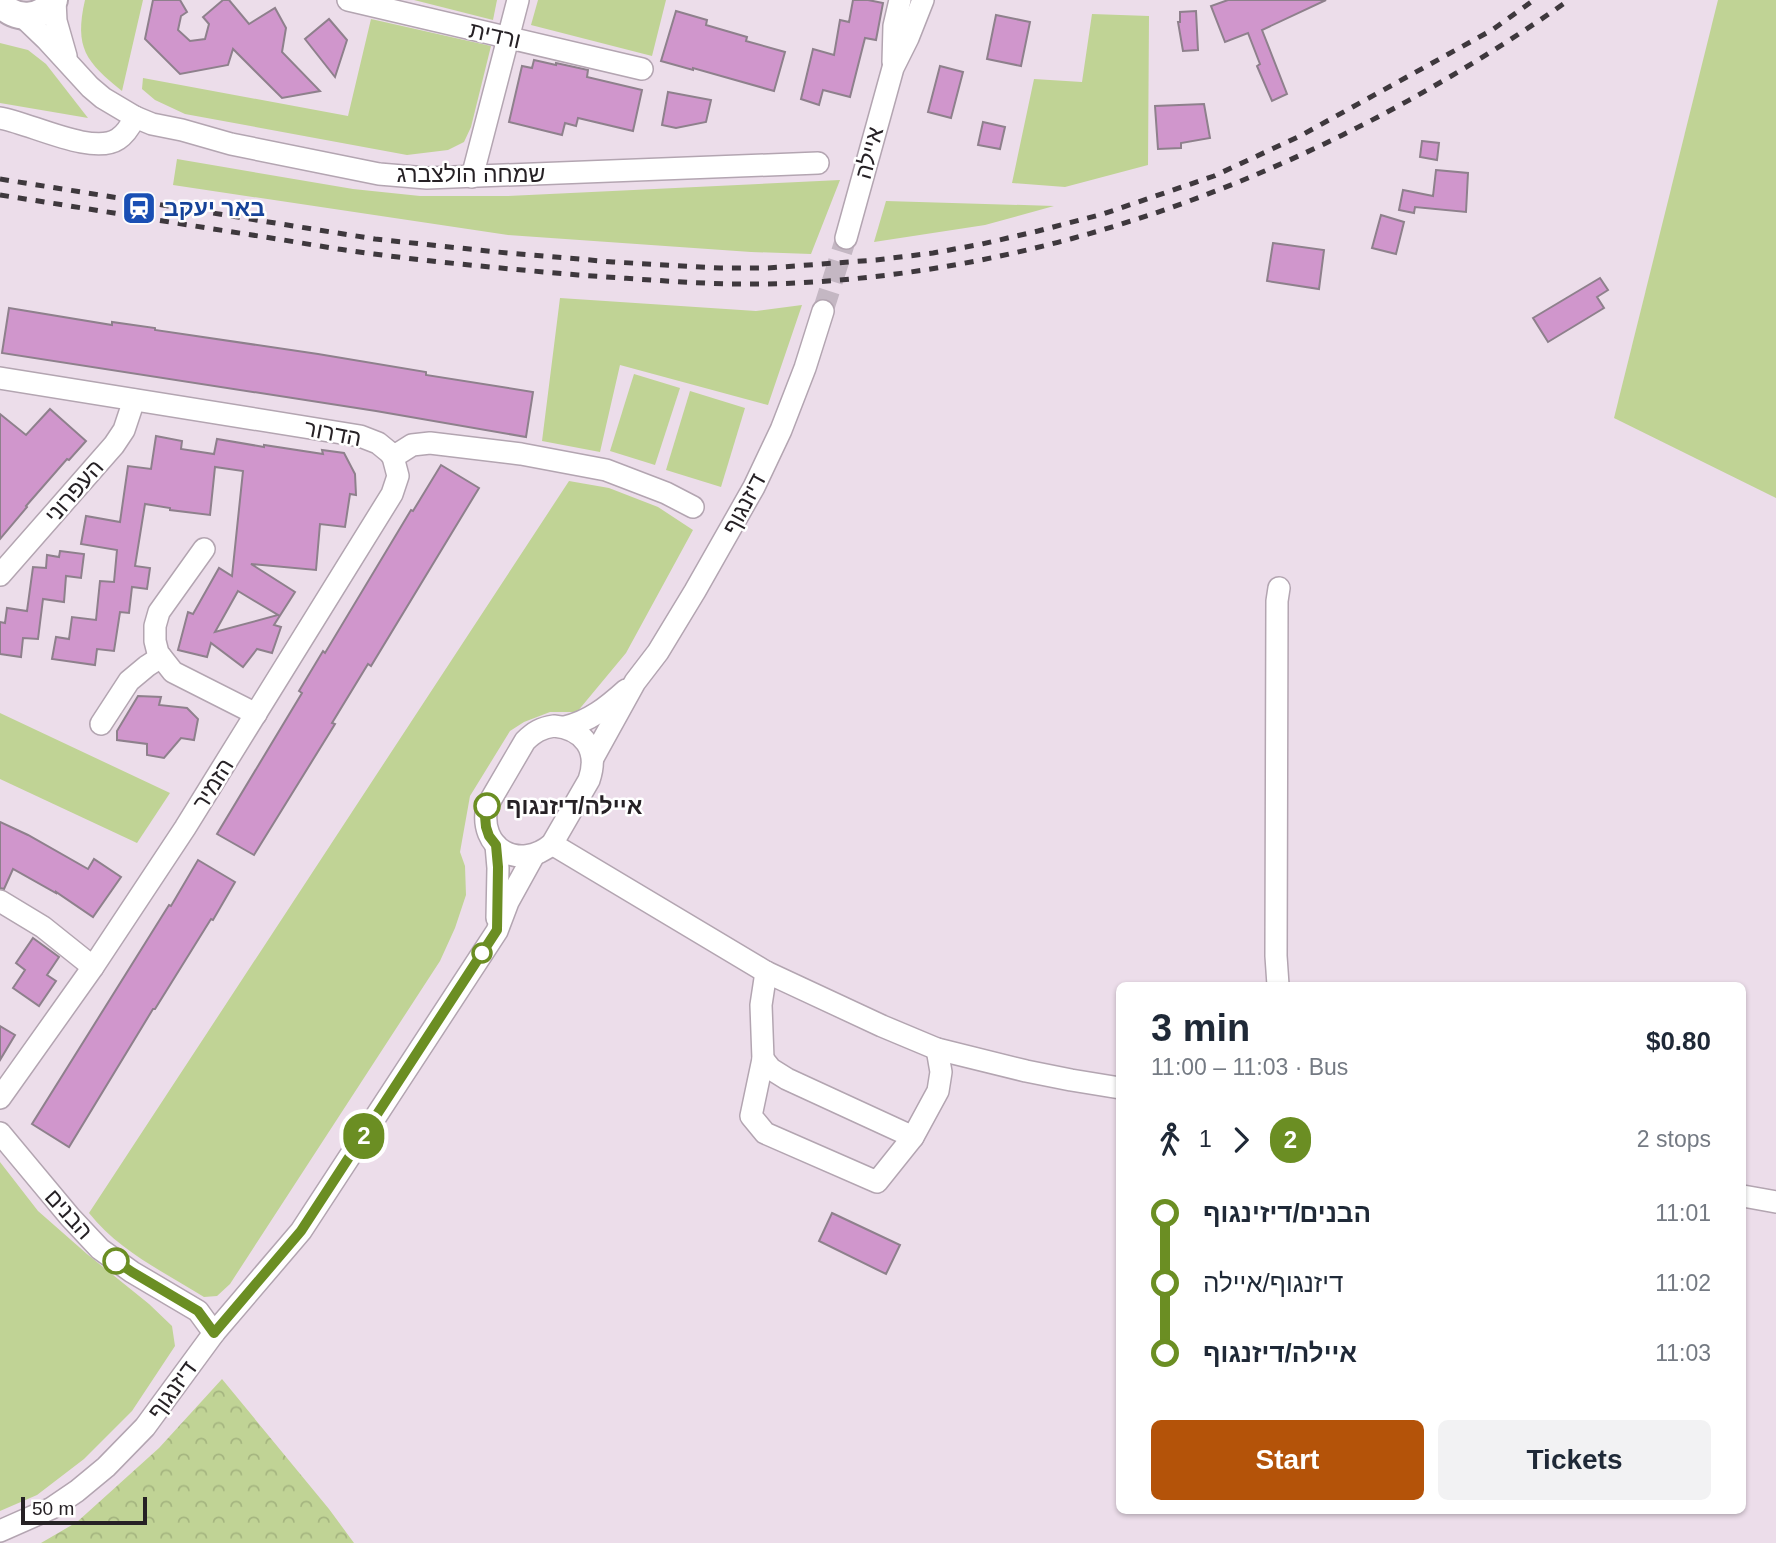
<!DOCTYPE html>
<meta charset="utf-8">
<style>
:root{--surface:#fff;--page:#f2f2f3;--text:#1f2937;--muted:#747a83;--accent:#b45309}
body{margin:0;font-family:Arial,"Noto Sans Hebrew",sans-serif;background:var(--page);color:var(--text);height:100vh;display:flex;flex-direction:column;font-size:26px;white-space:nowrap}
*{box-sizing:border-box;margin:0}
p{font-size:23px;color:var(--muted)}
.icon{flex:none;width:38px;height:38px;fill:none;stroke:currentColor;stroke-width:2;stroke-linecap:round;stroke-linejoin:round}
.map{position:relative;flex:1;overflow:hidden}
.details{position:absolute;left:1116px;top:982px;width:630px;height:532px;display:flex;flex-direction:column;background:var(--surface);border-radius:10px;box-shadow:0 2px 5px #0004}
.details>*{flex:none}
.badge{padding:0 14px;border-radius:23px;font-size:24px;line-height:46px}
.scale{position:absolute;left:21px;bottom:18px;width:126px;box-sizing:border-box;padding-left:7px;border:4px solid #262125;border-top:0;font-size:19px;line-height:24px;white-space:nowrap;color:#262125;-webkit-text-stroke:5px #fff;paint-order:stroke}
.map>.badge{position:absolute;translate:-50% -50%;box-shadow:0 0 0 4px #fff}
.legs{display:flex;align-items:center;gap:10px;height:77px;padding:0 35px;font-size:23px}
.legs p{margin-inline-start:auto}
.headline{display:flex;align-items:center;justify-content:space-between;height:119px;padding:0 35px}
h1{font-size:38px;font-weight:700;line-height:52px}
.primary-button{display:flex;gap:14px;margin-top:auto;padding:14px 35px}
.primary-button a{flex:1;height:80px;border-radius:10px;background:var(--accent);color:#fff;font-size:28px;font-weight:700;line-height:80px;text-align:center}
.primary-button a+a{background:var(--page);color:var(--text)}
ul{padding:0 35px;list-style:none}
li{display:flex;align-items:center;gap:24px;height:70px;font-size:26px}
li i{display:grid;place-items:center;width:10px;height:100%;margin:0 9px;background:currentColor}
li i::after{content:'';width:18px;height:18px;margin:-9px;border:5px solid;border-radius:50%;background:var(--surface)}
li p{margin-inline-start:auto}
li:first-child i{background:linear-gradient(#0000 50%,currentColor 0)}
li:last-child i{background:linear-gradient(currentColor 50%,#0000 0)}
.map>svg:first-child{display:block}
.green{fill:#c0d395}
.forest{fill:url(#forest-crowns)}
.building{fill:#d096cc;stroke:#8e808c;stroke-width:2;fill-rule:evenodd}
.lines{fill:none;stroke-linecap:round;stroke-linejoin:round}
.minor-tunnel{stroke:#c4b7c3;stroke-width:21;stroke-dasharray:21 10;stroke-linecap:butt}
.minor-casing{stroke:#b3a5b1;stroke-width:24}
.major-casing{stroke:#b3a5b1;stroke-width:30}
.minor{stroke:#fff;stroke-width:21}
.major{stroke:#fff;stroke-width:26}
.rail{stroke:#3e383d;stroke-width:5;stroke-dasharray:9 9;stroke-linecap:butt}
.line-1-casing{stroke:#fff;stroke-width:16}
.line-1{stroke:#6b8e23;stroke-width:10}
.stop-1-dot{fill:#fff;stroke:#6b8e23;stroke-width:3.5}
.labels{text-anchor:middle;stroke-width:5;stroke-linejoin:round;paint-order:stroke}
.street-label{font-size:23px;fill:#262125;stroke:#fff}
.transit-label{font-size:23px;font-weight:bold;fill:#164399;stroke:#fff;text-anchor:start}
.stop-label{font-size:23px;font-weight:bold;fill:#262125;stroke:#fff;text-anchor:start}
</style>
<div class="map">
<svg width="1776" height="1543" viewBox="0 0 1776 1543">
<defs>
<pattern id="forest-crowns" width="20" height="18" patternUnits="userSpaceOnUse" patternTransform="scale(1.75)"><rect width="20" height="18" fill="#c0d395"/><path d="M2 6a3 3 0 1 1 6 0M12 15a3 3 0 1 1 6 0" fill="none" stroke="#a5b580"/></pattern>
</defs>
<rect width="100%" height="100%" fill="#ecddea"/>
<!-- green -->
<g class="green">
<path d="M85,0h58l-21,91c-36,-29 -48,-43 -37,-91z"/>
<path d="M414,0h83l-4,20z"/>
<path d="M538,0h128l-14,56 -121,-31z"/>
<path d="M1718,0h58v498l-162,-80z"/>
<path d="M1092,14l57,2 -1,149 -83,22 -53,-4 22,-104 48,3z"/>
<path d="M371,19l120,27 -20,81 -7,15 -16,8 -41,5 -222,-41 -30,-14 -13,-11 1,-11 205,38z"/>
<path d="M0,43l28,7 18,14 42,54 -88,-15z"/>
<path d="M177,159l176,30 67,7h88l332,-16 -29,74 -60,-2 -243,-17 -335,-50z"/>
<path d="M886,201l168,5 -69,19 -111,17z"/>
<path d="M560,298l196,13 46,-6 -34,100 -148,-40 -20,87 -58,-11z"/>
<path d="M634,374l46,14 -25,77 -45,-14z"/>
<path d="M690,391l55,17 -24,79 -55,-17z"/>
<path d="M569,481l40,7 49,19 35,23 -67,123 -49,59h-27l-26,10 -14,9 -40,65 -10,56 5,14 1,29 -11,33 -15,33 -210,323 -13,12 -13,1c-40,-25 -85,-46 -115,-84z"/>
<path d="M0,713l170,80 -33,50 -137,-64z"/>
<path d="M0,1162l38,49 49,43 62,50 23,22 3,20 -43,65 -48,48 -47,36 -37,16z"/>
</g>
<!-- forest -->
<path class="forest" d="M222,1379l107,130 25,34h-313l36,-21 82,-74z"/>
<!-- building -->
<g class="building">
<path d="M153,0h27l7,12 -6,4 -3,14 12,11 15,-2 4,-15 -6,-7 20,-17h6l20,24 26,-16 11,20 -4,24 38,39 -38,7 -49,-49 -5,16 -48,9 -35,-35z"/>
<path d="M853,0h15l15,3 -7,37 -11,-2 -15,59 -27,-7 -4,15 -18,-6 12,-50 21,6 6,-35 9,2z"/>
<path d="M1228,0h98l-64,30 25,64 -15,7 -15,-35 3,-2 -12,-31 -23,9 -14,-36z"/>
<path d="M676,11l31,9 -1,5 41,12 -1,4 39,11 -11,39 -81,-23v2l-32,-9z"/>
<path d="M1196,11l2,39 -15,1 -5,-29h2v-10z"/>
<path d="M996,15l34,7 -9,44 -34,-7z"/>
<path d="M329,19l18,21 -12,37 -30,-38z"/>
<path d="M534,60l22,5v-2l32,7 -1,7 55,13 -9,41 -55,-13 -2,8 -11,-3 -3,12 -53,-13 13,-56 10,2z"/>
<path d="M940,66l23,6 -12,46 -23,-6z"/>
<path d="M668,92l43,8 -5,22 -30,6 -14,-3z"/>
<path d="M1204,104l6,34 -29,5v5l-23,1 -3,-43z"/>
<path d="M983,122l22,5 -5,22 -22,-4z"/>
<path d="M1422,141l17,2 -2,17 -17,-3z"/>
<path d="M1436,170l32,3 -2,39 -51,-5 -1,6 -15,-3 4,-20 30,6z"/>
<path d="M1381,215l23,7 -8,32 -24,-6z"/>
<path d="M1273,243l51,7 -5,39 -52,-8z"/>
<path d="M1600,278l8,12 -11,7 7,11 -56,34 -15,-24z"/>
<path d="M9,308l103,17v-3l43,6v2l163,24 108,18v3l107,17 -7,45 -150,-26 -374,-58z"/>
<path d="M50,409l36,32 -17,19 -2,-1 -41,47 1,1 -27,32v-125l26,21z"/>
<path d="M156,436l26,5 -1,8 33,5 3,-15 47,8v-2l59,9 -1,-4 22,3 11,21 1,21 -6,-1 -5,33 -25,-3 -4,46 -65,-6 44,28 -21,33 7,2 -9,26 -15,-4 -14,18 -32,-24 -4,14 -29,-7 10,-38 5,2 26,-46 13,8 11,-105 -28,-4 -5,48 -40,-5v-2l-25,-4 -10,62 15,2 -3,21 -15,-2 -3,26 -9,-1 -6,39 -17,-2 -2,16 -43,-6 4,-22 13,2 3,-22 24,3 4,-39 14,1 3,-32 -36,-6 5,-28 34,6 8,-56 23,3zM238,591l40,24 -63,17z"/>
<path d="M441,465l38,23 -108,178 -3,-2 -36,59 3,1 -81,131 -37,-21 85,-141 -3,-2 24,-40 2,2 86,-143 2,1z"/>
<path d="M60,551l24,3 -3,24 -15,-2 -2,26 -21,-3 -5,40 -15,-1 -2,19 -21,-3v-32l5,1 2,-15 20,3 6,-44 13,1 1,-13 12,2z"/>
<path d="M138,696l23,1 -2,8 28,3 11,11 -4,21 -13,-2 -17,20 -17,-3v-11l-30,-4v-9z"/>
<path d="M0,822l28,13 60,34 6,-10 27,18 -28,40 -37,-25v1l-43,-24 -9,20 -4,-1z"/>
<path d="M198,860l37,22 -22,38 -2,-1 -56,90h-2l-84,138 -37,-23 137,-219 2,1z"/>
<path d="M33,938l26,19 -12,18 9,6 -17,25 -26,-18 12,-18 -9,-7z"/>
<path d="M0,1026l15,9 -15,25z"/>
<path d="M832,1213l68,32 -14,29 -67,-33z"/>
</g>
<g class="lines">
<!-- minor-tunnel -->
<path class="minor-tunnel" d="M823,311l23,-73"/>
<!-- minor casing -->
<g class="minor-casing">
<g id="minor">
<path d="M55,0l1,21 10,35"/>
<path d="M348,0l294,69"/>
<path d="M22,16l24,23 44,48 13,11 32,19 17,7 30,6 49,14 148,30 48,4 391,-15"/>
<path d="M893,62l1,-36 6,-26"/>
<path d="M0,118c30,5 93,38 118,21 8,-5 13,-14 17,-22"/>
<path d="M472,177l46,-177"/>
<path d="M846,238l47,-170 15,-30 15,-38"/>
<path d="M0,378l360,58 18,7 11,9 4,5 5,19 -6,18 -207,334 -92,139 -93,131"/>
<path d="M393,457l19,-12 18,-2 91,11 85,16 60,23 27,14"/>
<path d="M204,549l-45,63 -4,14v15l3,12 15,19 83,42"/>
<path d="M0,575l114,-130 10,-15 10,-30"/>
<path d="M101,724l28,-43 18,-15 14,-9"/>
<path d="M554,726c31,3 45,25 35,54l-37,64c-33,28 -74,4 -65,-38l38,-65c9,-9 16,-13 29,-15z"/>
<path d="M565,727c25,-6 42,-20 61,-37"/>
<path d="M593,758l42,-76 23,-30 37,-61 59,-104 27,-57 24,-62 18,-57"/>
<path d="M552,844l214,128 116,54 55,23 89,22 45,9 49,8"/>
<path d="M496,845l2,23 -1,50"/>
<path d="M0,901l43,26 50,40"/>
<path d="M766,972l-5,33 2,54 -12,57 14,17 112,49 36,-45"/>
<path d="M1278,985l-2,-29 1,-355 2,-13"/>
<path d="M763,1059l8,10 16,10 126,58 25,-46 3,-19 -4,-23"/>
<path d="M0,1133l70,84 30,32 32,23 66,39 16,22"/>
<path d="M1743,1196l33,6"/>
<path d="M0,1531l52,-23 25,-17 29,-24 39,-40 69,-94 87,-102 196,-300 11,-29 26,-47"/>
</g>
</g>
<!-- major casing -->
<g class="major-casing">
<path id="major" d="M0,3c15,18 41,17 54,-3"/>
</g>
<!-- minor -->
<use href="#minor" class="minor"/>
<!-- major -->
<use href="#major" class="major"/>
<!-- rail -->
<g class="rail">
<path d="M0,179l375,60 122,13 116,10 107,6h48l108,-8 57,-7 49,-9 56,-13 65,-17 111,-38 86,-40 192,-106 42,-30"/>
<path d="M0,195c84,13 168,27 252,40 40,6 81,14 122,19 68,9 136,15 204,21 63,4 126,10 189,9 290,-7 567,-119 802,-284"/>
</g>
</g>
<g class="lines">
<!-- line-1 casing -->
<g class="line-1-casing">
<path id="line-1" d="M116,1261l16,11 66,39 16,22 87,-102 196,-301 1,-63 -2,-22 -7,-9 -3,-9 -1,-11 2,-10"/>
</g>
<!-- line-1 -->
<use href="#line-1" class="line-1"/>
</g>
<!-- icons -->
<defs>
<g id="station-square" transform="scale(1.75)"><rect x="-9" y="-9" width="18" height="18" rx="4" fill="#1a4fb4" stroke="#fff"/><path d="M-3-6H3Q5-6 5-4V2Q5 4 3 4L4.5 6H3L1.5 4h-3L-3 6H-4.5L-3 4Q-5 4-5 2V-4Q-5-6-3-6ZM-3.5-4v3h7v-3ZM-3.5 1v1.5H-2V1ZM2 1v1.5H3.5V1Z" fill="#fff"/></g>
</defs>
<g fill-rule="evenodd">
<use href="#station-square" x="139" y="208"/>
</g>
<!-- markers -->
<g class="stop-1-dot">
<circle cx="487" cy="806" r="12"/>
<circle cx="482" cy="953" r="9"/>
<circle cx="116" cy="1261" r="12"/>
</g>
<g class="labels">
<!-- street labels -->
<g class="street-label">
<text transform="translate(495 35) rotate(13)" y="8">ורדית</text>
<text transform="translate(869 153) rotate(-75)" y="8">איילה</text>
<text x="471" y="182">שמחה הולצברג</text>
<text transform="translate(333 433) rotate(11)" y="8">הדרור</text>
<text transform="translate(74 491) rotate(-49)" y="8">העפרוני</text>
<text transform="translate(744 504) rotate(-62)" y="8">דיזנגוף</text>
<text transform="translate(213 784) rotate(-58)" y="8">הזמיר</text>
<text transform="translate(69 1214) rotate(48)" y="8">הבנים</text>
<text transform="translate(172 1390) rotate(-54)" y="8">דיזנגוף</text>
</g>
<!-- transit labels -->
<g class="transit-label">
<text x="164" y="216">באר יעקב</text>
</g>
<!-- stop labels -->
<g class="stop-label">
<text x="506" y="814">איילה/דיזנגוף</text>
</g>
</g>
</svg>
<div class="scale">50 m</div>
<b class="badge" style="left:364px;top:1136px;background:#6b8e23;color:#fff">2</b>
<section class="details">
<div class="headline"><div><h1>3 min</h1><p>11:00 – 11:03 · Bus</p></div><b>$0.80</b></div>
<div class="legs"><svg class="icon" aria-label="walk" viewBox="0 0 24 24"><circle cx="13" cy="4" r="2"/><path d="M13 8l-2 6 4 7M11 14l-3 7M7 12l3-4h3l4 4"/></svg>1<svg class="icon" aria-label="forward" viewBox="0 0 24 24"><path d="M9 5l7 7-7 7"/></svg><b class="badge" style="background:#6b8e23;color:#fff">2</b><p>2 stops</p></div>
<ul>
<li><i style="color:#6b8e23"></i><b>הבנים/דיזינגוף</b><p>11:01</p></li>
<li><i style="color:#6b8e23"></i><span>דיזנגוף/איילה</span><p>11:02</p></li>
<li><i style="color:#6b8e23"></i><b>איילה/דיזנגוף</b><p>11:03</p></li>
</ul>
<div class="primary-button"><a>Start</a><a>Tickets</a></div>
</section>
</div>
